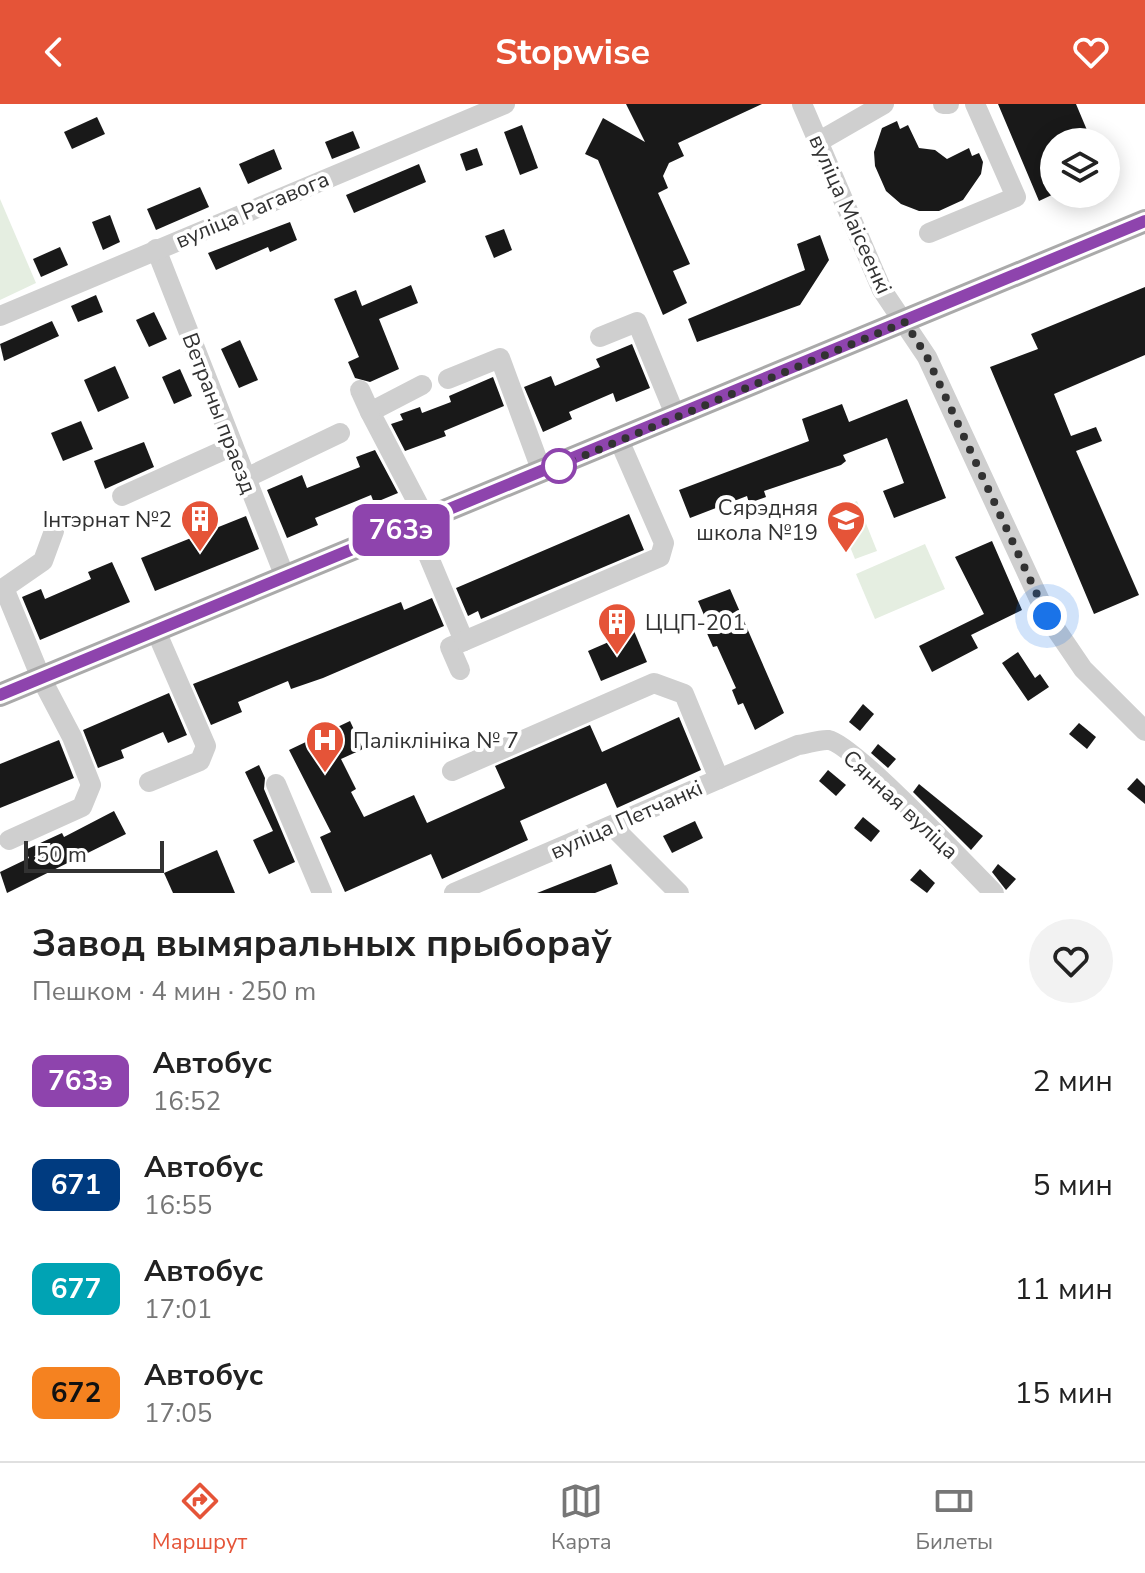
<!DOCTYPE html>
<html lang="ru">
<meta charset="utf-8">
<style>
:root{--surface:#fff;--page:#f2f2f2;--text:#222;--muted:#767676;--line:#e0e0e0;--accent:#e55438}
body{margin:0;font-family:"Nunito Sans",sans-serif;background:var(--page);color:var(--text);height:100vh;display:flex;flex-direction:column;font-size:30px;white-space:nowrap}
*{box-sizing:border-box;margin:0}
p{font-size:26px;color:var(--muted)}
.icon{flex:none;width:44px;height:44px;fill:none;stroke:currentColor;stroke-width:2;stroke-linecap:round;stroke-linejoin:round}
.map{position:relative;height:789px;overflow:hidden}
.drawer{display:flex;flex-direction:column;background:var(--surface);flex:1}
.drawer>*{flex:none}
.badge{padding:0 16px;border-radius:12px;font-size:28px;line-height:52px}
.fabs{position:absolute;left:1040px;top:24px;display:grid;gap:16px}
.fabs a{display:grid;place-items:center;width:80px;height:80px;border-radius:50%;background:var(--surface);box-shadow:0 4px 20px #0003;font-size:40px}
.scale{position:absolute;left:24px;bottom:20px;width:140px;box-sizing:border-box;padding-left:8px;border:4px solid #323232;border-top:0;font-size:22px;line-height:28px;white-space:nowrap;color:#323232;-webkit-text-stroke:6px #fff;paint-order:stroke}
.you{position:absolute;width:40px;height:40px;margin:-20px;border:6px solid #fff;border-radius:50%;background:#1a73e8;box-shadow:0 0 0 12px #1a73e833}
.map>.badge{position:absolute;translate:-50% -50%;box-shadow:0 0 0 4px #fff}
.round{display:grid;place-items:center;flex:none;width:84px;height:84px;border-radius:42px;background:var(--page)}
.summary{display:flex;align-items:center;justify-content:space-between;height:136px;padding:0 32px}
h1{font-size:38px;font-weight:700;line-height:60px}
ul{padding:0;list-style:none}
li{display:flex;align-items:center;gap:24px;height:104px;padding:0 32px}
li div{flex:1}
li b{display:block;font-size:30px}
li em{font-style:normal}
li .badge{min-width:88px;font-weight:700;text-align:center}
header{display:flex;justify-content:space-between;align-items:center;height:104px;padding:0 32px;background:var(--accent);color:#fff;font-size:36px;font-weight:700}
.dock{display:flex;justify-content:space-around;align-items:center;height:112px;border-top:2px solid var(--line);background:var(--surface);font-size:22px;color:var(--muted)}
.dock a{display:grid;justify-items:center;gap:4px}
.dock .current{color:var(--accent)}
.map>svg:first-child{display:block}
.green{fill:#e5eee1}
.building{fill:#191919}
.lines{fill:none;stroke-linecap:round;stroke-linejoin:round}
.minor{stroke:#cfcfcf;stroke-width:20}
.major{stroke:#aaa;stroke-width:24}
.line-casing{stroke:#fff;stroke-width:18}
.line{stroke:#8e44ad;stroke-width:12}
.walk{stroke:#323232;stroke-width:8;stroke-dasharray:0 14.4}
.stop-dot{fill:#fff;stroke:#8e44ad;stroke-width:4}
.labels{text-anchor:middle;stroke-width:8;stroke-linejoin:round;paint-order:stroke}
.street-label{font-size:22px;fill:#323232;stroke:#fff}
.poi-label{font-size:22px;fill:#323232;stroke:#fff;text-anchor:end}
</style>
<header><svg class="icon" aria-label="back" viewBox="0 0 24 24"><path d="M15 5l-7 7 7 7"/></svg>Stopwise<svg class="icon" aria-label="heart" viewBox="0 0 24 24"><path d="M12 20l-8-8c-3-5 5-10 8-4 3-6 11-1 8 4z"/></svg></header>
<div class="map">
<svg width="1145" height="789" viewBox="0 0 1145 789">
<rect width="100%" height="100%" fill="#fff"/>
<!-- green -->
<g class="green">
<path d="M0,95l36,84 -36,17z"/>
<path d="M857,397l20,50 -22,8 -20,-49z"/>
<path d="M925,440l20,45 -70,30 -19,-45z"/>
</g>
<!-- building -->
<g class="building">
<path d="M626,0h136l-84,39 6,13 -15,7 -6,13 5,12 -10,5 32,71 -17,7 14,32 -24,12 -65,-155 -13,-6 18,-36 42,24z"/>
<path d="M998,0h78l16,38h-38v52l-15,7z"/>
<path d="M97,13l8,17 -33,15 -8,-17z"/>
<path d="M897,17l3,8 8,-4 11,23 16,2 12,9 22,-11 3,8 7,-3 4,9 -2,12 -18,26 -24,11h-20l-18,-7 -15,-13 -11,-25 -1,-14 8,-24z"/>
<path d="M522,21l16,43 -18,7 -16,-43z"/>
<path d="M353,27l7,17 -28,11 -7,-17z"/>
<path d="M477,44l6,17 -17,6 -6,-17z"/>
<path d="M274,45l8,20 -34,15 -9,-20z"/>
<path d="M419,60l7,18 -72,31 -8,-18z"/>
<path d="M200,83l9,20 -53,23 -9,-21z"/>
<path d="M110,111l10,27 -17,8 -11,-28z"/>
<path d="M290,118l7,18 -27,12 -2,-5 -52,23 -8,-17z"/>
<path d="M504,125l8,21 -18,8 -9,-22z"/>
<path d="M820,131l9,25 -29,45 -103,37 -9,-23 117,-49 -8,-26z"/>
<path d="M60,143l8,18 -27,12 -8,-18z"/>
<path d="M411,181l7,18 -39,16 20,50 -29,13 -15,-4 -7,-16 11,-5 -25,-58 22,-9 6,16z"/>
<path d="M1145,183v68l-91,39 17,42 25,-9 6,14 -26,10 63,144 -45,19 -104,-247 48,-18 -7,-15z"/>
<path d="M96,191l7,17 -25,10 -7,-16z"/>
<path d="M154,208l13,27 -18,8 -13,-27z"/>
<path d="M52,217l7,15 -55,25 -4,-17z"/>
<path d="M240,236l18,40 -19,8 -18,-39z"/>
<path d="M632,240l18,44 -34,14 -3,-9 -44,19 3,7 -29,13 -19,-45 27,-11 4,10 45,-19 -4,-8z"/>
<path d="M115,262l14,32 -31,14 -14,-32z"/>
<path d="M180,265l12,27 -18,8 -12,-27z"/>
<path d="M493,273l11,29 -60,25 2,5 -41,15 -14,-27 12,-4 -3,-6 20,-7 2,6 29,-11 -2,-6z"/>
<path d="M907,295l39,99 -52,20 -11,-27 21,-8 -17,-45 -44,17 3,6 -5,4 -77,26 2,6 -17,6 -2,-7 -57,22 -11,-28 130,-49 -7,-22 40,-15 7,18z"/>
<path d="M81,317l12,28 -30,12 -12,-28z"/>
<path d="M144,338l10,25 -49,22 -11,-28z"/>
<path d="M375,346l23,43 -24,10 -3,-8 -56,23 3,7 -31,13 -20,-48 35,-15 5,13 53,-21 -4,-10z"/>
<path d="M629,410l15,36 -163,69 -3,-8 -10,5 -12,-28z"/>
<path d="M246,412l13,33 -104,42 -14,-33z"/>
<path d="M992,437l30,69 -51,25 7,13 -46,24 -13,-26 65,-32 -29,-57z"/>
<path d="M112,458l18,40 -90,38 -18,-43 19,-8 4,10 46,-20 -3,-7z"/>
<path d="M730,485l54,124 -29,17 -12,-27 -5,2 -6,-15 4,-2 -19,-42 -4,1 -7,-16 4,-2 -12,-28z"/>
<path d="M432,494l12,28 -121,52 -32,11 -3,-8 -50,21 4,10 -31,13 -18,-41 208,-82 3,8z"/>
<path d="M634,527l13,31 -46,19 -13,-30z"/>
<path d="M1018,548l17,26 5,-4 9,13 -21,14 -26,-38z"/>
<path d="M169,589l18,42 -19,8 -5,-11 -42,18 3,8 -26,10 -15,-38z"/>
<path d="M863,600l11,10 -14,17 -11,-9z"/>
<path d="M679,613l22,53 -84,38 -11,-25 -86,38 8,19 -86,39 -11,-25 -86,38 -25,-55 11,-5 -42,-82 61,-29 13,28 -22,10 15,30 -5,3 13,25 50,-22 13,28 78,-35 -10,-22 95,-41 12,27z"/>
<path d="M1079,619l17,14 -9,12 -18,-15z"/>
<path d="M59,636l15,38 -74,30v-44z"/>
<path d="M878,640l18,15 -8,9 -17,-15z"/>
<path d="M259,661l6,13 -1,11 31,73 -26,12 -16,-34 20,-9 -28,-59z"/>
<path d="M828,666l18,15 -10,11 -17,-15z"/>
<path d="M1137,674l8,8v18l-18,-15z"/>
<path d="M919,680l64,52 -12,14 -58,-58z"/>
<path d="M114,707l12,23 -119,59 -7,-21 29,-14 -4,-8 37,-17 2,4z"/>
<path d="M863,713l17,14 -9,11 -17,-14z"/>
<path d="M695,717l8,17 -31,15 -9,-17z"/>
<path d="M217,746l18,43h-62l-9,-20z"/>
<path d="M611,760l7,20 -23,9h-58z"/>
<path d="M998,760l18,15 -10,11 -14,-18z"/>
<path d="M920,765l15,14 -8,10 -17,-13z"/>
</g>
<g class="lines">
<!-- minor -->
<g class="minor">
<path d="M802,0l80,186 45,67 120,259 36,53 62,62"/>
<path d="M943,0h6"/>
<path d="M818,38l66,-38"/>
<path d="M929,129l87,-36 -41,-93"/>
<path d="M156,145l129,328"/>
<path d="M0,212l505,-212"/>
<path d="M600,233l37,-15 39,95"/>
<path d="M448,275l52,-21 42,114"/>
<path d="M422,281l-52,27 56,107"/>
<path d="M360,286l10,22"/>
<path d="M246,374l94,-45"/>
<path d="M122,392l111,-50"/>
<path d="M415,420l49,117 -14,6 10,23"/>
<path d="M464,537l196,-84 4,-14 -45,-103"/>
<path d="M452,667l202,-88 30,11 35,85"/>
<path d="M149,678l51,-21 6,-15 -50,-115"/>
<path d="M276,680l46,109"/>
<path d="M612,722l67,67"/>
<path d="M9,736l73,-33 9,-22 -19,-48 -31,-59 -37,-90 39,-27 11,-30"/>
<path d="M454,789l344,-148c9,-1 22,-6 31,-5 24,4 140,128 165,153"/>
</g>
<!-- major -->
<path class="major" d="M0,591l1145,-474"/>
</g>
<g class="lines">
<!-- line casing -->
<g class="line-casing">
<path id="line" d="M0,591l1145,-474"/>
</g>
<!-- line -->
<use href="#line" class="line"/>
<!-- walk -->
<path class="walk" d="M559,362l346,-144 22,35 120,259"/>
</g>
<!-- icons -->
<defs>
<g id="building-pin" transform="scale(2)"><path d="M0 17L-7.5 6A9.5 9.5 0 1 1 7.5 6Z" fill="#e55438" stroke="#fff"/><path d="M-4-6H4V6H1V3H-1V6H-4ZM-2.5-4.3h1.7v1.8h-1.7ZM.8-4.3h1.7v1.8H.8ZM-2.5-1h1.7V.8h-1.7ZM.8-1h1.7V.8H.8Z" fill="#fff"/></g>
<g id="school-pin" transform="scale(2)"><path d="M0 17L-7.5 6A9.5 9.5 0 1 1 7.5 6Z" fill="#e55438" stroke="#fff"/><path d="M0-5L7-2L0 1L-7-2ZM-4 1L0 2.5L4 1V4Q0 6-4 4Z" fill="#fff"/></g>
<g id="hospital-pin" transform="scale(2)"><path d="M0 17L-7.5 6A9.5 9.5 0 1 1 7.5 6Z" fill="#e55438" stroke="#fff"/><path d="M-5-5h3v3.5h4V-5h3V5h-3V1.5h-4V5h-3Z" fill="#fff"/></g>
</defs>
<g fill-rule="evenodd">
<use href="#building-pin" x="200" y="415"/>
<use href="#school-pin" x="846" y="416"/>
<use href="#building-pin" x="617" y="518"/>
<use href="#hospital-pin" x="325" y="636"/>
</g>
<!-- markers -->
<circle class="stop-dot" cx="559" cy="362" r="16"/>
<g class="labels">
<!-- street labels -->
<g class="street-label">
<text transform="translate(252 105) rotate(-23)" y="8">вуліца Рагавога</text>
<text transform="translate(851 110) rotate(66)" y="8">вуліца Маісеенкі</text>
<text transform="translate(220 309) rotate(69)" y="8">Ветраны праезд</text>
<text transform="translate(901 700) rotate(43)" y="8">Сянная вуліца</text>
<text transform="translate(626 715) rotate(-24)" y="8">вуліца Петчанкі</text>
</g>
<!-- poi labels -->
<g class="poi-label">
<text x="818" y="411">Сярэдняя<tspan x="818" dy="25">школа №19</tspan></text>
<text x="172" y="423">Інтэрнат №2</text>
<text x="645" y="526" text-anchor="start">ЦЦП-201</text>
<text x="353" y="644" text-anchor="start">Паліклініка № 7</text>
</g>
</g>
</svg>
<div class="fabs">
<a><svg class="icon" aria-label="layers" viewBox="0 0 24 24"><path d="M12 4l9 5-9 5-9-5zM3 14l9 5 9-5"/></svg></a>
</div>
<div class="scale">50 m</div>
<div class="you" style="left:1047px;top:512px"></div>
<b class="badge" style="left:401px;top:426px;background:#8e44ad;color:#fff">763э</b>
</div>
<section class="drawer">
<div class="summary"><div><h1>Завод вымяральных прыбораў</h1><p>Пешком · 4 мин · 250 m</p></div><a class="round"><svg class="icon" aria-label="heart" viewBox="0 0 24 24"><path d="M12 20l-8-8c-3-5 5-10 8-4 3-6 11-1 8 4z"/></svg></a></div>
<ul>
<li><span class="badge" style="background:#8e44ad;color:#fff">763э</span><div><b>Автобус</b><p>16:52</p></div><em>2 мин</em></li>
<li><span class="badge" style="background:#003b80;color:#fff">671</span><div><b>Автобус</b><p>16:55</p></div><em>5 мин</em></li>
<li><span class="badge" style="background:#00a3b4;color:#fff">677</span><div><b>Автобус</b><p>17:01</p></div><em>11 мин</em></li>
<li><span class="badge" style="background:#f58220;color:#111">672</span><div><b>Автобус</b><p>17:05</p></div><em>15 мин</em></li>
</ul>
</section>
<nav class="dock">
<a class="current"><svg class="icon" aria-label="directions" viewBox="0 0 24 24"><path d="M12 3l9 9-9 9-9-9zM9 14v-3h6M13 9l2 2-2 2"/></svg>Маршрут</a>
<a><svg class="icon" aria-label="map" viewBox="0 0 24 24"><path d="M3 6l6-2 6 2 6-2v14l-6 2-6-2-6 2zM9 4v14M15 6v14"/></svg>Карта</a>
<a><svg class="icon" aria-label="tickets" viewBox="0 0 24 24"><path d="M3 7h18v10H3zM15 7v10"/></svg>Билеты</a>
</nav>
